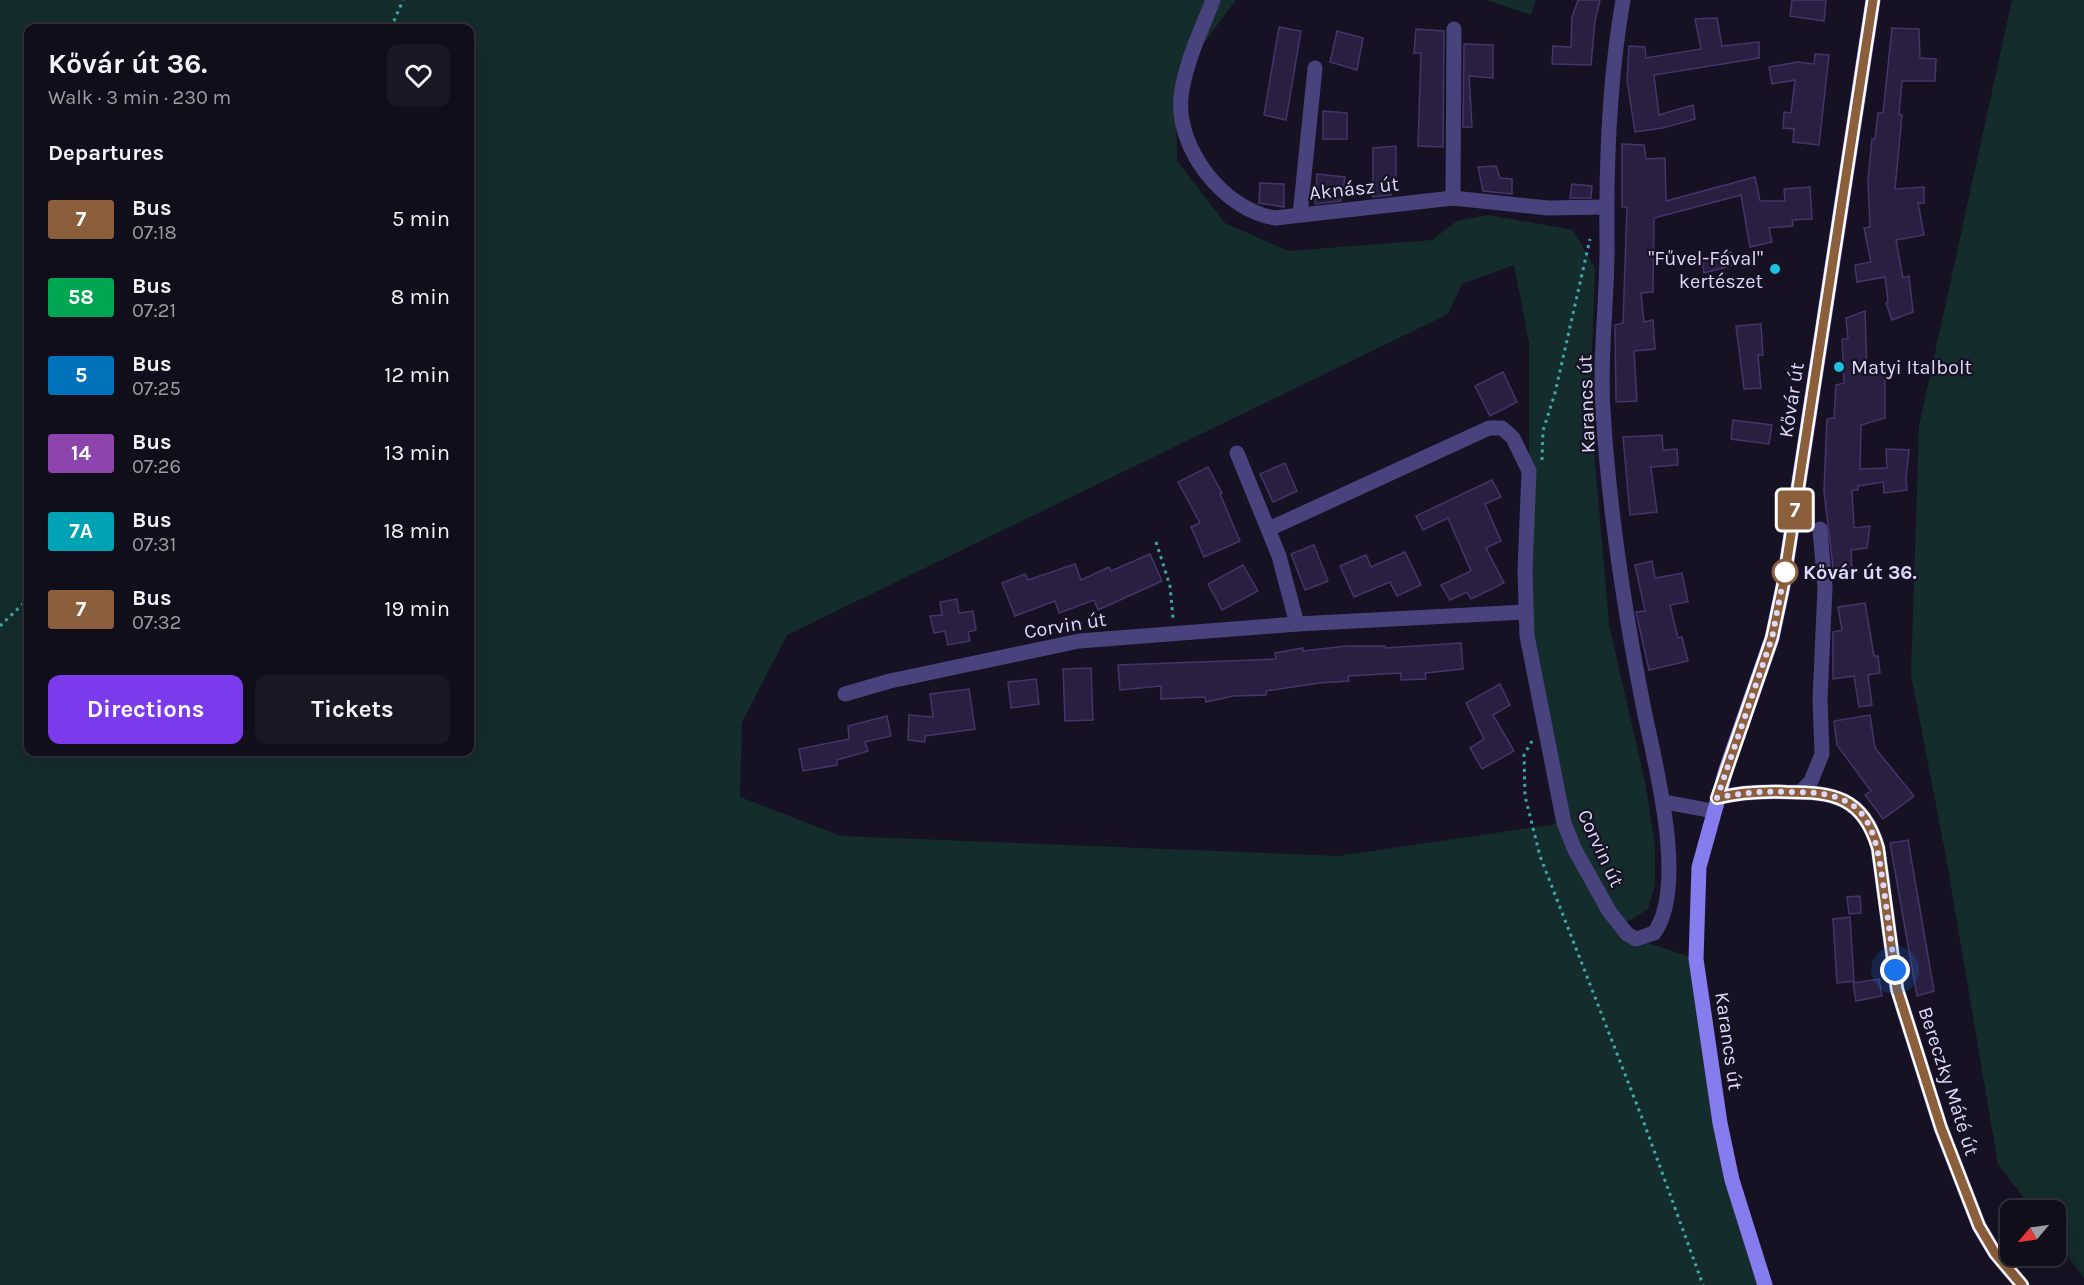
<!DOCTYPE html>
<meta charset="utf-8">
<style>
:root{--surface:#100e1a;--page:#191723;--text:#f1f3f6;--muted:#9c9ca2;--line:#302e39;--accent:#7c3aed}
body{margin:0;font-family:Karla,sans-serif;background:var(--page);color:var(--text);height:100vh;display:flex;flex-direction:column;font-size:22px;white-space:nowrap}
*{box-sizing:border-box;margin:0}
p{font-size:20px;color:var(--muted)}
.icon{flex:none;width:33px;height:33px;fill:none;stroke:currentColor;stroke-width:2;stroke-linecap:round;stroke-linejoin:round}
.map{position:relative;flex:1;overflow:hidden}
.side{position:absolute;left:24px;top:24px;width:450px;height:732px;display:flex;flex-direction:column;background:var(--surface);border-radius:12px;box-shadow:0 6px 24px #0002,0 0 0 2px var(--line)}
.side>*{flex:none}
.badge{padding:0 12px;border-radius:4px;font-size:21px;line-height:39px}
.needle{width:39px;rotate:241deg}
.controls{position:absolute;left:2000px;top:1200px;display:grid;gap:12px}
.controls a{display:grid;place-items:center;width:66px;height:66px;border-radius:12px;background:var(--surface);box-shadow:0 6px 24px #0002,0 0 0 2px var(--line);font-size:30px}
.you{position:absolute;width:30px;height:30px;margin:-15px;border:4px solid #fff;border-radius:50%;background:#1a73e8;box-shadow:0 0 0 9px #1a73e833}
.map>.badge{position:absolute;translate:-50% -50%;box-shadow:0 0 0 3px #fff}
h2{padding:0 24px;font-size:22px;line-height:54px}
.round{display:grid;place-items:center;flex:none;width:63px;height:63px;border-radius:12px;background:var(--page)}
.overview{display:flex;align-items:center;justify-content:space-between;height:102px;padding:0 24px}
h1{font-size:28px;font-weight:700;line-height:45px}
.cta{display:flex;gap:12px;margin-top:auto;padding:12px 24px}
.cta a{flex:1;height:69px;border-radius:12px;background:var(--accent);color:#fff;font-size:24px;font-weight:700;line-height:69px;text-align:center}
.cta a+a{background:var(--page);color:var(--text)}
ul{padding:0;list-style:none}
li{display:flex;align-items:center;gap:18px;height:78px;padding:0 24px}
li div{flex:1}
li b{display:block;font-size:22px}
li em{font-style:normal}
li .badge{min-width:66px;font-weight:700;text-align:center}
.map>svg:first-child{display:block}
.green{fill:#152c2c;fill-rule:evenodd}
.building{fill:#292041;stroke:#43356a;stroke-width:1.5}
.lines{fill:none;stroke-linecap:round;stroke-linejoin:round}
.path{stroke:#3fa7a7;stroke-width:3;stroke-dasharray:3 4.5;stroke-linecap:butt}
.street{stroke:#48437c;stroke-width:15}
.secondary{stroke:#857ced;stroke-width:15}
.line-casing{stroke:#fff;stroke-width:14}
.line{stroke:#8b5e3c;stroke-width:9}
.walk{stroke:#ded9fa;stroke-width:6;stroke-dasharray:0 10.8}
.poi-dot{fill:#1ec2e0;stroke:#161223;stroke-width:2}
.stop-dot{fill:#fff;stroke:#8b5e3c;stroke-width:3}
.labels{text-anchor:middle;stroke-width:4.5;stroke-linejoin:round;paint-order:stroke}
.street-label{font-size:20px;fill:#ded9fa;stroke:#161223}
.poi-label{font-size:20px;fill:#ded9fa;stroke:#161223;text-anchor:end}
.stop-label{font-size:20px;font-weight:bold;fill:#ded9fa;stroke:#161223;text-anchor:start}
</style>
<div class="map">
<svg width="2084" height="1285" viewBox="0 0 2084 1285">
<rect width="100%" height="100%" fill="#161223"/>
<!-- green -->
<g class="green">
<path d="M0,0h1236l-60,80 1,81 48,62 63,28 144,-11 25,-19 31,-6 85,15 22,38 -5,136 19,220 37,163 9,59v39l-7,24 -17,11 -12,3 17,16 60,20 14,99 55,227h-1765zM28,28h442v724h-442zM1514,265l15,77v142l4,191 30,148 -225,33 -497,-20 -101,-39 2,-75 45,-87 661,-321 14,-30z"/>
<path d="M1486,0h50l-5,15z"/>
<path d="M2012,0h72v1278l-29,-38v-30h-22l-35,-46 -52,-307 -35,-182 8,-249z"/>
</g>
<!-- building -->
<g class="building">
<path d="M1578,0h22l-5,21 -4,44 -39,-1 1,-18 18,1 1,-30z"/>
<path d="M1792,0h34l-2,21 -34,-5z"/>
<path d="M1717,18l5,28 37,-4v16l-105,17 5,40 34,-10 2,14 -32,9 -28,4 -8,-52 2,-34 16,1 1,11 55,-9 -6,-30z"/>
<path d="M1279,27l22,4 -15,89 -22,-5z"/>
<path d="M1892,28l27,1 1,29 16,1 -1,22h-33l-3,34h3l-7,74 29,-2v16h-6l6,32 -28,5 7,38 6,-2 4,36 -21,8 -6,-17 2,-1 -3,-25 -28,5 -2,-17 16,-3 -7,-34 6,-1 -2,-47 4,-41h3l3,-26h5z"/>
<path d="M1416,29l28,2 -1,116 -25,-1 3,-93h-7z"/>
<path d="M1337,31l26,7 -6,32 -27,-8z"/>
<path d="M1464,44l29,1v33l-24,-2 3,51h-9z"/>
<path d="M1815,54l14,1 -10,90 -26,-3 1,-13 -11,-1 1,-16 7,1 4,-33 -23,4 -3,-17 28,-5 17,2z"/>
<path d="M1323,111l24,2v26h-24z"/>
<path d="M1622,144l22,1 2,14 19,-1 1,43 89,-24 5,24h25l-1,-12 26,-2 2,32 -20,1 1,6 -24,2 3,14 -22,5 -9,-52 -87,23 -1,74 -12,1 3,29 9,-2 2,29 -21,2 3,50 -21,1 -1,-77 8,-2 4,-116h-5z"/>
<path d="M1396,146v33h-5v16l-18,2v-49z"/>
<path d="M1496,166l4,12 12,1v15l-29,-3 -5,-24z"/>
<path d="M1317,174l28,3 -4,24 -26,3z"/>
<path d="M1260,183l24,1v23l-25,-4z"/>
<path d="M1572,184l20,2 -1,12h-21z"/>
<path d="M1731,252l3,13 -30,8 -2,-14z"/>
<path d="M1865,311l2,62 18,-3v48l-24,7 -1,44 27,-1 -1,-19 23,1 -3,29 1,11 -23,3 -1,-11 -25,4v4h-6l2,38 16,-2 -3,22 -16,2 1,22 -18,4 -10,-85 3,-72 7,-1 2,-33 8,-2 -2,-44h6l-2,-21z"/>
<path d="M1761,324l2,31h-5l3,33 -17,1 -8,-63z"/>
<path d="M1503,372l14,30 -27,14 -15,-30z"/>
<path d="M1733,420l39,5 -3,19 -38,-5z"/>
<path d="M1662,435l1,15 14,-1 1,16 -27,2 6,45 -27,3 -7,-78z"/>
<path d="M1285,463l12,28 -24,11 -13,-28z"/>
<path d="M1208,467l14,26 -2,1 20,47 -36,16 -13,-30 9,-4 -22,-41z"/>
<path d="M1492,480l9,17 -16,7 16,37 -15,7 18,35 -33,16 -4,-7 -17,8 -9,-15 30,-14 -23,-53 -25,12 -7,-14z"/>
<path d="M1314,545l14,36 -23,9 -14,-36z"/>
<path d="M1405,552l16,33 -24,11 -7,-14 -36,15 -14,-31 26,-11 5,12z"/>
<path d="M1150,554l12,27 -64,29 -4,-10 -35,13 -4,-12 -40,15 -13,-33 23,-9 3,6 47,-16 6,16 28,-13 2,4z"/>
<path d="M1652,561l3,17 27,-5 6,29 -18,3 8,33 4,-1 6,24 -39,9 -13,-58 9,-1 -10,-46z"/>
<path d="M1243,565l15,26 -36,19 -14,-26z"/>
<path d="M957,599l2,14 14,-2 3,19 -8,2 2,9 -22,4 -3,-14 -11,2 -4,-17 12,-1 -2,-13z"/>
<path d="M1865,603l9,53h4l2,17 -12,2 4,30 -13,2 -5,-31 -21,3v-47l9,-2 -4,-23z"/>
<path d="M1461,643l2,26 -38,4 1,6 -25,1v-7l-53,3 1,5 -30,2 -53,8v4l-33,1 -27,6 -1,-5 -44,2v-13l-41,4 -2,-25 158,-6 -1,-6 28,-5v3l43,-5h39v2z"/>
<path d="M1091,668l2,52 -28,1 -2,-52z"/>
<path d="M1036,679l3,25 -28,4 -3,-26z"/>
<path d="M1500,684l10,21 -17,10 21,36 -32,18 -12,-21 14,-9 -18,-36z"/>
<path d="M969,689l6,40 -50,7v6l-17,-2 1,-25 24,2 -3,-23z"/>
<path d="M1870,715l5,33 39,48 -31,23 -18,-24 6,-4 -34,-46 -3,-24z"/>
<path d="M887,716l4,20 -26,6 3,9 -31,9v5l-34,6 -4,-22 50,-10 -1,-13z"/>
<path d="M1908,840l26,151 -17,5 -27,-153z"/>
<path d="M1860,896l1,17 -12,1 -2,-17z"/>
<path d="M1850,917l4,64 -17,2 -4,-64z"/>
<path d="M1879,979l3,17 -26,5 -3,-18z"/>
</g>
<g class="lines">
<!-- path -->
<g class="path">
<path d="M391,28l12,-28"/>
<path d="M1542,460l1,-29 12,-38 35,-154"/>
<path d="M1156,542l14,44 3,32"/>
<path d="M0,626l28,-27"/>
<path d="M1532,741l-8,14 1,41 15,60 104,267 59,162"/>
</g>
<!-- street -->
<g class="street">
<path d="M1213,0c-12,31 -28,63 -32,97 -5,52 43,113 94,121l178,-20 95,10 58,-1"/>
<path d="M1453,198l1,-169"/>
<path d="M1300,215l15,-147"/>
<path d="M1237,453l42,103 18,68"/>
<path d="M1269,529l220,-101h13l11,10 16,33 -4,100 2,65 37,187 11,27 34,61 18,23 9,5 18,-6c34,-47 1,-169 -10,-223 -19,-96 -35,-202 -41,-299 -4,-57 5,-114 4,-171 -1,-81 2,-160 16,-240"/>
<path d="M845,694l45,-13 189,-40 218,-17 228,-12"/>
<path d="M1801,792l10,-11 11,-27 -2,-55 5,-111 -5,-59"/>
<path d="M1717,798c24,-6 44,-7 69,-6 47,0 78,5 92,56l19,141 44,139 38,98 16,27 27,32"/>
<path d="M1665,802l48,9"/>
</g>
<!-- secondary -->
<path class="secondary" d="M1765,1285l-33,-105 -12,-57 -24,-164 3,-92 27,-97 46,-132 11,-52 90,-586"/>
</g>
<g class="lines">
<!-- line casing -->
<g class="line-casing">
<path id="line" d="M1873,0l-90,586 -11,52 -55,160c24,-6 44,-7 69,-6 48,0 77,5 92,56l19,141 44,139 38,98 16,27 27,32"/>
</g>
<!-- line -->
<use href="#line" class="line"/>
<!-- walk -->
<path class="walk" d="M1785,572l1,-6 -14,72 -55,160c26,-6 50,-7 77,-6 71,0 80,28 89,91 4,29 8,58 12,87"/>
</g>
<!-- markers -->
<g class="poi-dot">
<circle cx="1775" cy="269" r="6"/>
<circle cx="1839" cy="367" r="6"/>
</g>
<circle class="stop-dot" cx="1785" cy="572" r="12"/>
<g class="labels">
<!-- street labels -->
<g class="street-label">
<text transform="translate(1354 188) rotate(-6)" y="7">Aknász út</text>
<text transform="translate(1791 400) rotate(-81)" y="7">Kővár út</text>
<text transform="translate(1586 404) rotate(-92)" y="7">Karancs út</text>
<text transform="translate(1065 625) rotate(-9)" y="7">Corvin út</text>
<text transform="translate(1601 848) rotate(65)" y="7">Corvin út</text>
<text transform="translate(1729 1041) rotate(82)" y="7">Karancs út</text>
<text transform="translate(1949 1081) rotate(72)" y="7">Bereczky Máté út</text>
</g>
<!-- poi labels -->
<g class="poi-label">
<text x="1763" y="265">"Fűvel-Fával"<tspan x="1763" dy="23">kertészet</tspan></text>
<text x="1851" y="374" text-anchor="start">Matyi Italbolt</text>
</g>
<!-- stop labels -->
<g class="stop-label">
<text x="1803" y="579">Kővár út 36.</text>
</g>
</g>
</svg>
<div class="controls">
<a><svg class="needle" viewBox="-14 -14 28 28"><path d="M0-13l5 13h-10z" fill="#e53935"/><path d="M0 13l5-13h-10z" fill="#9c9ca2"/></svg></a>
</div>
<div class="you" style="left:1895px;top:970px"></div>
<b class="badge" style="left:1795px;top:510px;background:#8b5e3c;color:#fff">7</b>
<section class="side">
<div class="overview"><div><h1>Kővár út 36.</h1><p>Walk · 3 min · 230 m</p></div><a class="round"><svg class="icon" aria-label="heart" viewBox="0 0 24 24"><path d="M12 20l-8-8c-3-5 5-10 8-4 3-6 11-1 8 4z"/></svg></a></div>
<h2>Departures</h2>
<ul>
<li><span class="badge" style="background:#8b5e3c;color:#fff">7</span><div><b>Bus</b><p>07:18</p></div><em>5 min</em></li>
<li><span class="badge" style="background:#00a651;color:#fff">58</span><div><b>Bus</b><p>07:21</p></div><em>8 min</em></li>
<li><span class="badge" style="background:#0072bc;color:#fff">5</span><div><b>Bus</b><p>07:25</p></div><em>12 min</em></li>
<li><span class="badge" style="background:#8e44ad;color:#fff">14</span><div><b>Bus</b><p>07:26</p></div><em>13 min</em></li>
<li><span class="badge" style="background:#00a3b4;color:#fff">7A</span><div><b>Bus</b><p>07:31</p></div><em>18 min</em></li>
<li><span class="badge" style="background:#8b5e3c;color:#fff">7</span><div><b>Bus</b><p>07:32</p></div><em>19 min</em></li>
</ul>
<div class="cta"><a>Directions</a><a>Tickets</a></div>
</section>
</div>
